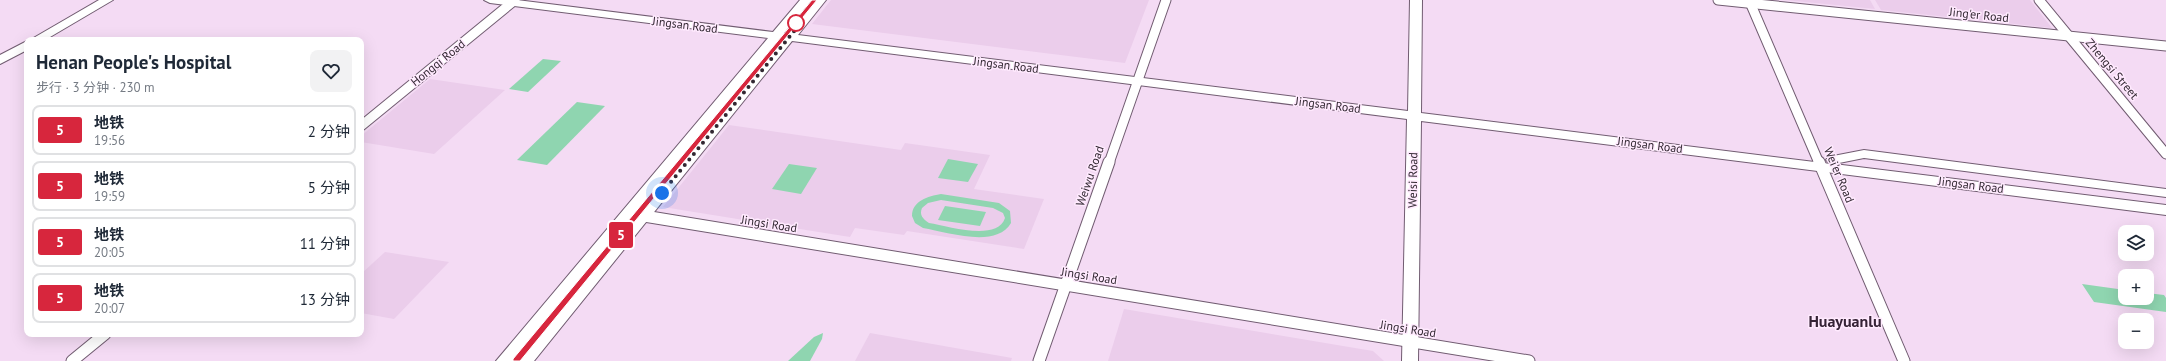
<!DOCTYPE html>
<html lang="zh">
<meta charset="utf-8">
<style>
:root{--surface:#fff;--page:#f2f2f3;--text:#1f2937;--muted:#747a83;--line:#e0e1e3}
body{margin:0;font-family:"PT Sans","Noto Sans SC",sans-serif;background:var(--page);color:var(--text);height:100vh;display:flex;flex-direction:column;font-size:15px;white-space:nowrap}
*{box-sizing:border-box;margin:0}
p{font-size:13px;color:var(--muted)}
.icon{flex:none;width:22px;height:22px;fill:none;stroke:currentColor;stroke-width:2;stroke-linecap:round;stroke-linejoin:round}
.map{position:relative;flex:1;overflow:hidden}
.drawer{position:absolute;left:24px;top:37px;width:340px;height:300px;display:flex;flex-direction:column;background:var(--surface);border-radius:8px;box-shadow:0 4px 16px #0002}
.drawer>*{flex:none}
.badge{padding:0 8px;border-radius:3px;font-size:14px;line-height:26px}
.controls{position:absolute;left:2118px;top:225px;display:grid;gap:8px}
.controls a{display:grid;place-items:center;width:36px;height:36px;border-radius:8px;background:var(--surface);box-shadow:0 4px 16px #0002;font-size:20px}
.you{position:absolute;width:20px;height:20px;margin:-10px;border:3px solid #fff;border-radius:50%;background:#1a73e8;box-shadow:0 0 0 6px #1a73e833}
.map>.badge{position:absolute;translate:-50% -50%;box-shadow:0 0 0 2px #fff}
.round{display:grid;place-items:center;flex:none;width:42px;height:42px;border-radius:8px;background:var(--page)}
.head{display:flex;align-items:center;justify-content:space-between;height:68px;padding:0 12px}
h1{font-size:19px;font-weight:700;line-height:30px}
ul{padding:0;list-style:none}
li{display:flex;align-items:center;gap:12px;height:50px;margin:0 8px 6px;padding:0 4px;border:2px solid var(--line);border-radius:8px}
li div{flex:1}
li b{display:block;font-size:15px}
li em{font-style:normal}
li .badge{min-width:44px;font-weight:700;text-align:center}
.map>svg:first-child{display:block}
.built{fill:#ebcdeb}
.green{fill:#8fd5b0;fill-rule:evenodd}
.lines{fill:none;stroke-linecap:round;stroke-linejoin:round}
.street-far1-casing{stroke:#715c71;stroke-width:11}
.street-casing{stroke:#715c71;stroke-width:13}
.secondary-casing{stroke:#715c71;stroke-width:2}
.street-far1{stroke:#fff;stroke-width:9}
.street{stroke:#fff;stroke-width:11}
.secondary{fill:#fff;fill-rule:evenodd}
.line{fill:#d7263d;stroke:#fff}
.walk{stroke:#322832;stroke-width:4;stroke-dasharray:0 7.2}
.stop-dot{fill:#fff;stroke:#d7263d;stroke-width:2}
.labels{text-anchor:middle;stroke-width:3;stroke-linejoin:round;paint-order:stroke}
.street-label{font-size:12px;fill:#322832;stroke:#ffeafe}
.district-label{font-size:16px;font-weight:bold;fill:#362336;stroke:#ffeafe}
</style>
<div class="map">
<svg width="2166" height="361" viewBox="0 0 2166 361">
<rect width="100%" height="100%" fill="#f4dbf4"/>
<!-- built -->
<g class="built">
<path d="M831,0h318l-24,63 -313,-39z"/>
<path d="M1785,0h85l5,9z"/>
<path d="M1875,0h155l22,28 -171,-18z"/>
<path d="M430,79l75,11 -71,64 -73,-12v-6z"/>
<path d="M729,125l172,25 4,-7 85,12 -16,34 70,10 -20,50 -117,-18 -3,4 -49,-7 -5,9 -187,-30z"/>
<path d="M385,252l64,10 -55,57 -33,-6v-39z"/>
<path d="M1124,309l249,42 11,10h-276z"/>
<path d="M870,333l142,25 -1,3h-156z"/>
</g>
<!-- green -->
<g class="green">
<path d="M543,59l18,2 -33,31 -19,-3z"/>
<path d="M577,102l28,4 -58,59 -30,-5z"/>
<path d="M948,159l30,5 -10,18 -30,-4z"/>
<path d="M789,164l28,4 -16,26 -29,-5z"/>
<path d="M941,194l58,9 11,8 1,12c-15,26 -64,9 -88,5l-8,-5 -3,-7c0,-15 16,-20 29,-22zM941,200l52,8 10,5 2,5c-8,24 -57,8 -76,5 -6,-4 -10,-8 -7,-15l6,-5z"/>
<path d="M945,206l41,6 -6,14 -42,-6z"/>
<path d="M2082,284l43,6v8h22v-5l17,2 2,3v14l-72,-10z"/>
<path d="M823,333l-1,6 -12,22h-22l26,-24z"/>
</g>
<g class="lines">
<!-- street-far1 casing -->
<g class="street-far1-casing">
<g id="street-far1">
<path d="M1718,0l448,46"/>
<path d="M1749,0l70,163"/>
<path d="M2039,0l127,154"/>
<path d="M361,126l154,-126"/>
<path d="M1109,163l57,-163"/>
</g>
</g>
<!-- street casing -->
<g class="street-casing">
<g id="street">
<path d="M1819,162l85,199"/>
<path d="M644,216l885,145"/>
<path d="M72,361l33,-27"/>
<path d="M1039,361l70,-199"/>
</g>
</g>
<!-- secondary casing -->
<g class="secondary-casing">
<g id="secondary">
<path d="M99,0h14l-68,40h-15z"/>
<path d="M484,0h33l256,32 27,-32h12l-28,33 2,1 28,-34h12l-28,35 610,76 2,-111h12l-1,113 410,51 -5,-4 2,-3 36,-7 302,39v8l-302,-39 -30,6 332,41v10l-745,-94 -3,240h-16l5,-242 -615,-78 -258,320h-17l264,-321h-2l-265,321h-18l272,-323 -278,-35z"/>
<path d="M27,41v9l-27,14v-9z"/>
</g>
</g>
<!-- street-far1 -->
<use href="#street-far1" class="street-far1"/>
<!-- street -->
<use href="#street" class="street"/>
<!-- secondary -->
<use href="#secondary" class="secondary"/>
</g>
<!-- line -->
<path class="line" d="M812,0h5l-297,361h-7v-2z"/>
<g class="lines">
<!-- walk -->
<path class="walk" d="M662,193l133,-163 1,-7"/>
</g>
<!-- markers -->
<circle class="stop-dot" cx="796" cy="23" r="8"/>
<g class="labels">
<!-- street labels -->
<g class="street-label">
<text transform="translate(1979 15) rotate(6)" y="4">Jing'er Road</text>
<text transform="translate(685 25) rotate(7)" y="4">Jingsan Road</text>
<text transform="translate(438 63) rotate(-39)" y="4">Hongqi Road</text>
<text transform="translate(1006 65) rotate(7)" y="4">Jingsan Road</text>
<text transform="translate(2112 69) rotate(50)" y="4">Zhengsi Street</text>
<text transform="translate(1328 105) rotate(7)" y="4">Jingsan Road</text>
<text transform="translate(1650 145) rotate(7)" y="4">Jingsan Road</text>
<text transform="translate(1839 175) rotate(67)" y="4">Wei'er Road</text>
<text transform="translate(1090 176) rotate(-71)" y="4">Weiwu Road</text>
<text transform="translate(1413 180) rotate(-89)" y="4">Weisi Road</text>
<text transform="translate(1971 185) rotate(7)" y="4">Jingsan Road</text>
<text transform="translate(769 224) rotate(9)" y="4">Jingsi Road</text>
<text transform="translate(1089 276) rotate(9)" y="4">Jingsi Road</text>
<text transform="translate(1408 329) rotate(9)" y="4">Jingsi Road</text>
</g>
<!-- district labels -->
<g class="district-label">
<text x="1845" y="327">Huayuanlu</text>
</g>
</g>
</svg>
<div class="controls">
<a><svg class="icon" aria-label="layers" viewBox="0 0 24 24"><path d="M12 4l9 5-9 5-9-5zM3 14l9 5 9-5"/></svg></a>
<a>+</a>
<a>−</a>
</div>
<div class="you" style="left:662px;top:193px"></div>
<b class="badge" style="left:621px;top:235px;background:#d7263d;color:#fff">5</b>
<section class="drawer">
<div class="head"><div><h1>Henan People's Hospital</h1><p>步行 · 3 分钟 · 230 m</p></div><a class="round"><svg class="icon" aria-label="heart" viewBox="0 0 24 24"><path d="M12 20l-8-8c-3-5 5-10 8-4 3-6 11-1 8 4z"/></svg></a></div>
<ul>
<li><span class="badge" style="background:#d7263d;color:#fff">5</span><div><b>地铁</b><p>19:56</p></div><em>2 分钟</em></li>
<li><span class="badge" style="background:#d7263d;color:#fff">5</span><div><b>地铁</b><p>19:59</p></div><em>5 分钟</em></li>
<li><span class="badge" style="background:#d7263d;color:#fff">5</span><div><b>地铁</b><p>20:05</p></div><em>11 分钟</em></li>
<li><span class="badge" style="background:#d7263d;color:#fff">5</span><div><b>地铁</b><p>20:07</p></div><em>13 分钟</em></li>
</ul>
</section>
</div>
